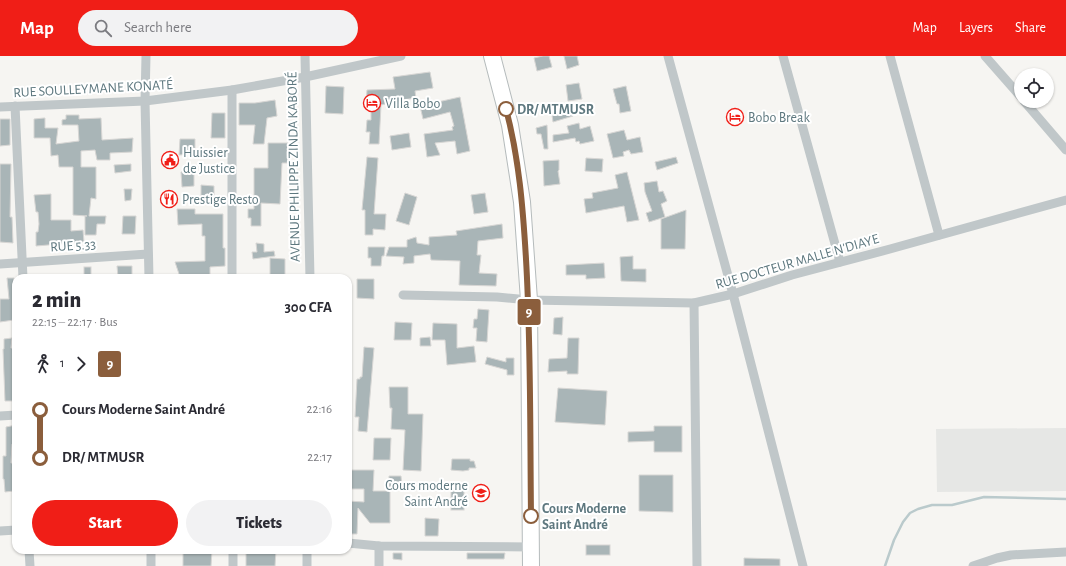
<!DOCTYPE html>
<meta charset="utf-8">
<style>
:root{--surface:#fff;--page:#f2f2f3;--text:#2b2b33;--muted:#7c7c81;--accent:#f01e17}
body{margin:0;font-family:"Alegreya Sans",sans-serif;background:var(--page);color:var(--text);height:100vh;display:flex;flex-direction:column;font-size:15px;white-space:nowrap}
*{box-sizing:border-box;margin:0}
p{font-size:13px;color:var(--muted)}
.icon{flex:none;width:22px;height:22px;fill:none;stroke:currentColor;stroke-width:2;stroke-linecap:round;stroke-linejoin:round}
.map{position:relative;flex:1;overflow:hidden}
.panel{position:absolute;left:12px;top:218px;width:340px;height:280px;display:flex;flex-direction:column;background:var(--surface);border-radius:12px;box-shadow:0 1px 3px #0004}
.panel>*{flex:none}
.badge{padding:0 8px;border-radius:3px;font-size:14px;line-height:26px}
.tools{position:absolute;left:1014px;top:12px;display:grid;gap:8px}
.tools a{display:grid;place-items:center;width:40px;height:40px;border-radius:50%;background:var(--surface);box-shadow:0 1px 3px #0004;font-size:20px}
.map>.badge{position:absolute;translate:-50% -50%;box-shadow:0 0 0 2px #fff}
.legs{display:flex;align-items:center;gap:6px;height:44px;padding:0 20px;font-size:13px}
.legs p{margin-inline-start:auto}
.head{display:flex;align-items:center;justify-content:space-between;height:68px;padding:0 20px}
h1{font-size:22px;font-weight:800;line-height:30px}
.cta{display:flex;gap:8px;margin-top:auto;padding:8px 20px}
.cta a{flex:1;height:46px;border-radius:24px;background:var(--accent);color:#fff;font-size:16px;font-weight:800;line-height:46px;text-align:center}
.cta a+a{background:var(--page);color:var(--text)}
ul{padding:0 20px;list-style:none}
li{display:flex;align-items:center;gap:14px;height:48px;font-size:15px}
li i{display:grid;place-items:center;width:6px;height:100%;margin:0 5px;background:currentColor}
li i::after{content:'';width:10px;height:10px;margin:-5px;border:3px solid;border-radius:50%;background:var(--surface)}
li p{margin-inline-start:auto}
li:first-child i{background:linear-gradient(#0000 50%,currentColor 0)}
li:last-child i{background:linear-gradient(currentColor 50%,#0000 0)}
header{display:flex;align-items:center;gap:24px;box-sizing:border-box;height:56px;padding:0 20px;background:var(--accent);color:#fff}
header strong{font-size:19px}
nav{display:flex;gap:22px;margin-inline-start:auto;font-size:14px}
.search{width:280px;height:36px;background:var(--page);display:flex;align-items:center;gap:10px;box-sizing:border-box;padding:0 14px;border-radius:22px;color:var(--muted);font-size:15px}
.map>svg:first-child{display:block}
.built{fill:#e6e7e5}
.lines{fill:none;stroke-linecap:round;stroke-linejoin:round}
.stream{stroke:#bacacc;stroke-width:2.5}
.building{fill:#a9b5b7;stroke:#d7d6d4}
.highway-casing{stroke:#b5bbbc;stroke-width:18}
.street{stroke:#c0c7c9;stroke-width:9}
.highway{stroke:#fff;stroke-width:16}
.line-1-casing{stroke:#fff;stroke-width:9}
.line-1{stroke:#8b5e3c;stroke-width:6}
.stop-1-dot{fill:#fff;stroke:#8b5e3c;stroke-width:2}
.labels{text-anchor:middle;stroke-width:4;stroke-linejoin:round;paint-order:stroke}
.street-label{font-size:14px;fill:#5e787f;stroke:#fff}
.poi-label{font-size:14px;fill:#5e787f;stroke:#fff;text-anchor:start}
.stop-label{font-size:14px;font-weight:bold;fill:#5e787f;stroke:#fff;text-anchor:start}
</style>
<header>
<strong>Map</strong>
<div class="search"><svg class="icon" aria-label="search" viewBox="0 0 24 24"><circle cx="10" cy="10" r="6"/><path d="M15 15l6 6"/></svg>Search here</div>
<nav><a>Map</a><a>Layers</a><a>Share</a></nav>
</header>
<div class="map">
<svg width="1066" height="510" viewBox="0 0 1066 510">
<rect width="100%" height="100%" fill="#f6f5f2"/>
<!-- built -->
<path class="built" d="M1066,372v63l-129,1 -1,-63z"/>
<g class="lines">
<!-- stream -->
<path class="stream" d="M885,510l9,-26 9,-18 7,-9 8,-4 14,-4h20l32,-8 82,2"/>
</g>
<!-- building -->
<g class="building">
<path d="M543,0h6l3,11 -15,4 -3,-13z"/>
<path d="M564,0h13l2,9 -12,4z"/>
<path d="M430,16l3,16 -18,3 1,7 -29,4 -1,2 -5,1 -2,39h-10l1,-12h-4l1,-12h4v-18h-5l1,-12 28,-1 -2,-12z"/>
<path d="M579,27l3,16 -14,2 -2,-16z"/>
<path d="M326,30l18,1 -1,27 -18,-1z"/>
<path d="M626,30l5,25 -11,2 -1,-9h-2l-4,-15z"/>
<path d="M460,41l10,54 -13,3 -2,-13 -20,2 5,12 -13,2 -3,-23 29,-4 -1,-3 2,-1 -4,-14 -27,7 -3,-13z"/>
<path d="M275,44l2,16 -10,2 -3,26h-11l2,-19h-16v-22h16z"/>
<path d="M572,54l1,6 -20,6 -1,-7z"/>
<path d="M212,57h13v25h-14z"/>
<path d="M66,59h13v4l22,-1 1,22 31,-2 -1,14 -22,1v7h-13l-2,-10 -14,1v16h15v32l-5,-1 -2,18h17l-1,8h-8l-1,11h-11v-19h2l-14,-1v-48h-14l-1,-12 -7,1 -1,-18h-16v-19l10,-1h1v10h13l-2,16 23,-3 -1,-16h-16v-5l4,-1z"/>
<path d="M0,63h10v26l-10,1z"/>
<path d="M579,67l1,6 10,-3 4,15 -14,3 -1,-3 -3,1 -1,-4 -22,4v-7l16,-2 -2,-7z"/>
<path d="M547,69l1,24h-4l-3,-15h-4l-1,-6z"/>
<path d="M624,74l3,10 13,-3 3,15 -12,2 -2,-4 -6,2 1,4 -11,2 -6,-24z"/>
<path d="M409,77l2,14 -19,3 -2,-14z"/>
<path d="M180,83h15v15l-16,1z"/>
<path d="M268,87h20v20h-6l-2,41 -19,-1v23h-10v-8h-3v-9h6v-41h14z"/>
<path d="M367,101l11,1 -4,56h12l-1,16 -12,-1v6h-8v-25h-3z"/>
<path d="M676,101l2,6 -21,7 -2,-8z"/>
<path d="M586,102l17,1 -1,13 -17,-1z"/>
<path d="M559,104v10l-1,1 2,13 -16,2 -1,-25z"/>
<path d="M0,108h11l-1,53h2l1,26 -13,-1z"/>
<path d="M131,108v7l-16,2 -1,-8z"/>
<path d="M194,115v15l-12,1 -1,-15z"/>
<path d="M627,116l12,48 -12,2 -3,-16 -38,7 -2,-14 9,-1 -1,-5 26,-5 -3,-13z"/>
<path d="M657,125l2,11 4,-1 4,10 -6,3 4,13 -16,5 -3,-9 6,-2 -7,-19 -1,-9z"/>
<path d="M201,129l13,1v16h-13z"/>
<path d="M124,133h8l-1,11 -6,1z"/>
<path d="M405,137l12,4 -8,28 -13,-4z"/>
<path d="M485,137l3,19 -14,2 -3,-19z"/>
<path d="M51,138v26h20v11l12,-1 1,12 -48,4v-14h2l1,-8 -1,-12h-2l-2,-17z"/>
<path d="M177,153h18v5h28v34h2v18l-15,1v11l-30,-1 -5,-15 30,-1v-25h-3v-12l-24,1z"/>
<path d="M686,154l-1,39h-24v-30z"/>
<path d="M123,160h13l-1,18h-13z"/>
<path d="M502,168l1,14 -25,3 -1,14h4l-2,18 18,1 -1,12 -37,-1 1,-24 -29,-1 -1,-6 -16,2v7l-11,1 1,-7 -18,-1 3,-9h18v-7l9,-3 1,6 12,2v-8l28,-2 -1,-4z"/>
<path d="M256,187l8,1v8l10,-1 1,5 -22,3 -1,-7h5z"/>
<path d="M368,191h17l-1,9h-2l-1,10h-10v-8h-3z"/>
<path d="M633,200v13h13v13l-25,-1 -1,-24z"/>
<path d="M270,202l15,1v19h-15z"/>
<path d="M604,207l1,15 -19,1v-4h-20v-10z"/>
<path d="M117,210h15v10l-14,1z"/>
<rect x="84" y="211" width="7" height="11"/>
<path d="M7,222h7v42l-14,2v-23h9z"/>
<path d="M357,223h17v20l-17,-1z"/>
<path d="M478,253l11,1 -2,32 -11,-1 1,-13h-4l1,-9h3z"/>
<path d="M563,261l-1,18 -9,-1 1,-16z"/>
<path d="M395,266l17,1 -1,17h-17z"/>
<path d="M433,267l24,1v24l17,-2 2,16 -29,3 -2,-25h-13z"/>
<path d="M430,281l1,9h-11v-8z"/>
<path d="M12,282l-1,10h3l1,53h-10l-2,-52h1v-10z"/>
<path d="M568,282h11l-1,36h-11v-3l-19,1 1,-13 18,-1z"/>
<path d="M364,291l10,1 -7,84 -9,-1 1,-14h-4l2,-38h3v-2h2z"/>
<path d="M487,301l19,5v-4h8v17h-7v-5l-22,-6z"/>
<path d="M389,331h19v27h15l-2,57 -18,-1 2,-40 -14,-1 1,-21h-2z"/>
<path d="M558,332l49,3 -2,34 -50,-3z"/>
<path d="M16,369v19h-4l-1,19h4l-1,28 -9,1 -1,-13h-1v-23h3v-29z"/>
<path d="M654,370h28v26h-28v-11l-26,1v-10l26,-1z"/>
<path d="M374,382h17l-1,22h-17z"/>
<path d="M452,403h18v2h4l2,7h-7v2l-6,1 -12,-1z"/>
<path d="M351,414h23l-1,21h17v32h-20l-12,-15 -1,26h-9v-33l16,1v-13h-13z"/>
<path d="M639,419h34v37l-34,-1z"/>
<path d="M389,420h12l1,11h-13z"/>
<rect x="451" y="432" width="13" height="22"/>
<path d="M425,462l14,1 -1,17h-13z"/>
<rect x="586" y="489" width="24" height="10"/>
<path d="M183,494h29l-1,16h-28z"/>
<path d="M246,494h30l-1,16h-29z"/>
<path d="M393,497h9v7l-9,-1z"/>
<path d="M467,497h38l-1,6h-37z"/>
<path d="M744,502l36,1v7h-36z"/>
</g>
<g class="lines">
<!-- highway casing -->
<g class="highway-casing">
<path id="highway" d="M492,0l18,69 12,77 7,98 2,266"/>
</g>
<!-- street -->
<g class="street">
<path d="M146,0l-1,45 4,177"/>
<path d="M305,0l5,222"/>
<path d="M668,0l65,238 70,272"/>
<path d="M783,0l57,206"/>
<path d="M890,0l49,179"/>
<path d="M985,0l36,41"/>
<path d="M232,34v188"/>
<path d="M1024,45l42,49"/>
<path d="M15,50l8,172"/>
<path d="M0,51l145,-6 87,-11 73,-13 96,-21"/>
<path d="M0,208l148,-10"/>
<path d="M403,239l94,2 32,3 165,3 39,-9 59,-19 98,-26 176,-49"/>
<path d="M694,247l3,263"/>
<path d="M0,360l16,-1"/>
<path d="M0,475l16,-1"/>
<path d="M348,487l31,3 152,1"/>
<path d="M379,490v20"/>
<path d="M29,494l1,16"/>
<path d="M151,494v16"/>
<path d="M233,494v16"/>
<path d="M307,494v16"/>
<path d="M973,510l24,-8 14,-3 55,-3"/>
</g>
<!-- highway -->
<use href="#highway" class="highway"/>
</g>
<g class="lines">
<!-- line-1 casing -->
<g class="line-1-casing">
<path id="line-1" d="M506,53c13,49 17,99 20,150 5,85 4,171 5,257"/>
</g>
<!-- line-1 -->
<use href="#line-1" class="line-1"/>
</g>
<!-- icons -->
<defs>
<g id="hotel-ring" transform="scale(0.9)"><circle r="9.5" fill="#fff" stroke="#f01e17" stroke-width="1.5"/><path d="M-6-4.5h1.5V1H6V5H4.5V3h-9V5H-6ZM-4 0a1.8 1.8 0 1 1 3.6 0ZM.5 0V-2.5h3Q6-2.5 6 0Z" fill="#f01e17"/></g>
<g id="civic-ring" transform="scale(0.9)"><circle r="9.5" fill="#fff" stroke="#f01e17" stroke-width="1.5"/><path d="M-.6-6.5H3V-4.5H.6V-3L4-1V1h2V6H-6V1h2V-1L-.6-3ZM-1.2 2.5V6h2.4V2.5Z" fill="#f01e17"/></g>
<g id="restaurant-ring" transform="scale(0.9)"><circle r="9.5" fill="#fff" stroke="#f01e17" stroke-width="1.5"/><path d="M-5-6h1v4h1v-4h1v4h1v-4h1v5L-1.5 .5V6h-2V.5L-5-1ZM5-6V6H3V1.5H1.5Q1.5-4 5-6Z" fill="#f01e17"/></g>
<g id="school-ring" transform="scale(0.9)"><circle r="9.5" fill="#fff" stroke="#f01e17" stroke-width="1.5"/><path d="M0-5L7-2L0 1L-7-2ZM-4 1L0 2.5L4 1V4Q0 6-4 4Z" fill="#f01e17"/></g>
</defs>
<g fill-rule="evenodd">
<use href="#hotel-ring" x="372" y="47"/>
<use href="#hotel-ring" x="735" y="61"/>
<use href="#civic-ring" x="170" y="104"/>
<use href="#restaurant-ring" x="169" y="143"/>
<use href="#school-ring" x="481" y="437"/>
</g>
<!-- markers -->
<g class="stop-1-dot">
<circle cx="506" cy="53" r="7"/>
<circle cx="531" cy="460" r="7"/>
</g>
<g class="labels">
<!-- street labels -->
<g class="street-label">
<text transform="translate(93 32) rotate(-3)" y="5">RUE SOULLEYMANE KONATÉ</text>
<text transform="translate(293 111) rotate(-91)" y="5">AVENUE PHILIPPE ZINDA KABORÉ</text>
<text transform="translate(73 189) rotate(-4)" y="5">RUE 5.33</text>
<text transform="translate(797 205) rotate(-16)" y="5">RUE DOCTEUR MALLE N'DIAYE</text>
</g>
<!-- poi labels -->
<g class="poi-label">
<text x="385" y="52">Villa Bobo</text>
<text x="748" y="66">Bobo Break</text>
<text x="183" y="101">Huissier<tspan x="183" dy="16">de Justice</tspan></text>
<text x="182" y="148">Prestige Resto</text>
<text x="468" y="434" text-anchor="end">Cours moderne<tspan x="468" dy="16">Saint André</tspan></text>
</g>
<!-- stop labels -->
<g class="stop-label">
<text x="517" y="58">DR/ MTMUSR</text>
<text x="542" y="457">Cours Moderne<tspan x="542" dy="16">Saint André</tspan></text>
</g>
</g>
</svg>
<div class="tools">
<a><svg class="icon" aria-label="locate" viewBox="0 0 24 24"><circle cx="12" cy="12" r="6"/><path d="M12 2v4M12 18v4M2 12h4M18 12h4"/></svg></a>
</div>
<b class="badge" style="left:529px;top:256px;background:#8b5e3c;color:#fff">9</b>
<section class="panel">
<div class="head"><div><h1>2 min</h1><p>22:15 – 22:17 · Bus</p></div><b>300 CFA</b></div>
<div class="legs"><svg class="icon" aria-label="walk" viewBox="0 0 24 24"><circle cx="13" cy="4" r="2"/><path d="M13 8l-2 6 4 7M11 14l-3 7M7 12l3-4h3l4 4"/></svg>1<svg class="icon" aria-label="forward" viewBox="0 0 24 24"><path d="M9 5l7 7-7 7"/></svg><b class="badge" style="background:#8b5e3c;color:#fff">9</b></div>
<ul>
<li><i style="color:#8b5e3c"></i><b>Cours Moderne Saint André</b><p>22:16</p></li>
<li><i style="color:#8b5e3c"></i><b>DR/ MTMUSR</b><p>22:17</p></li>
</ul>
<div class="cta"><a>Start</a><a>Tickets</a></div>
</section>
</div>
